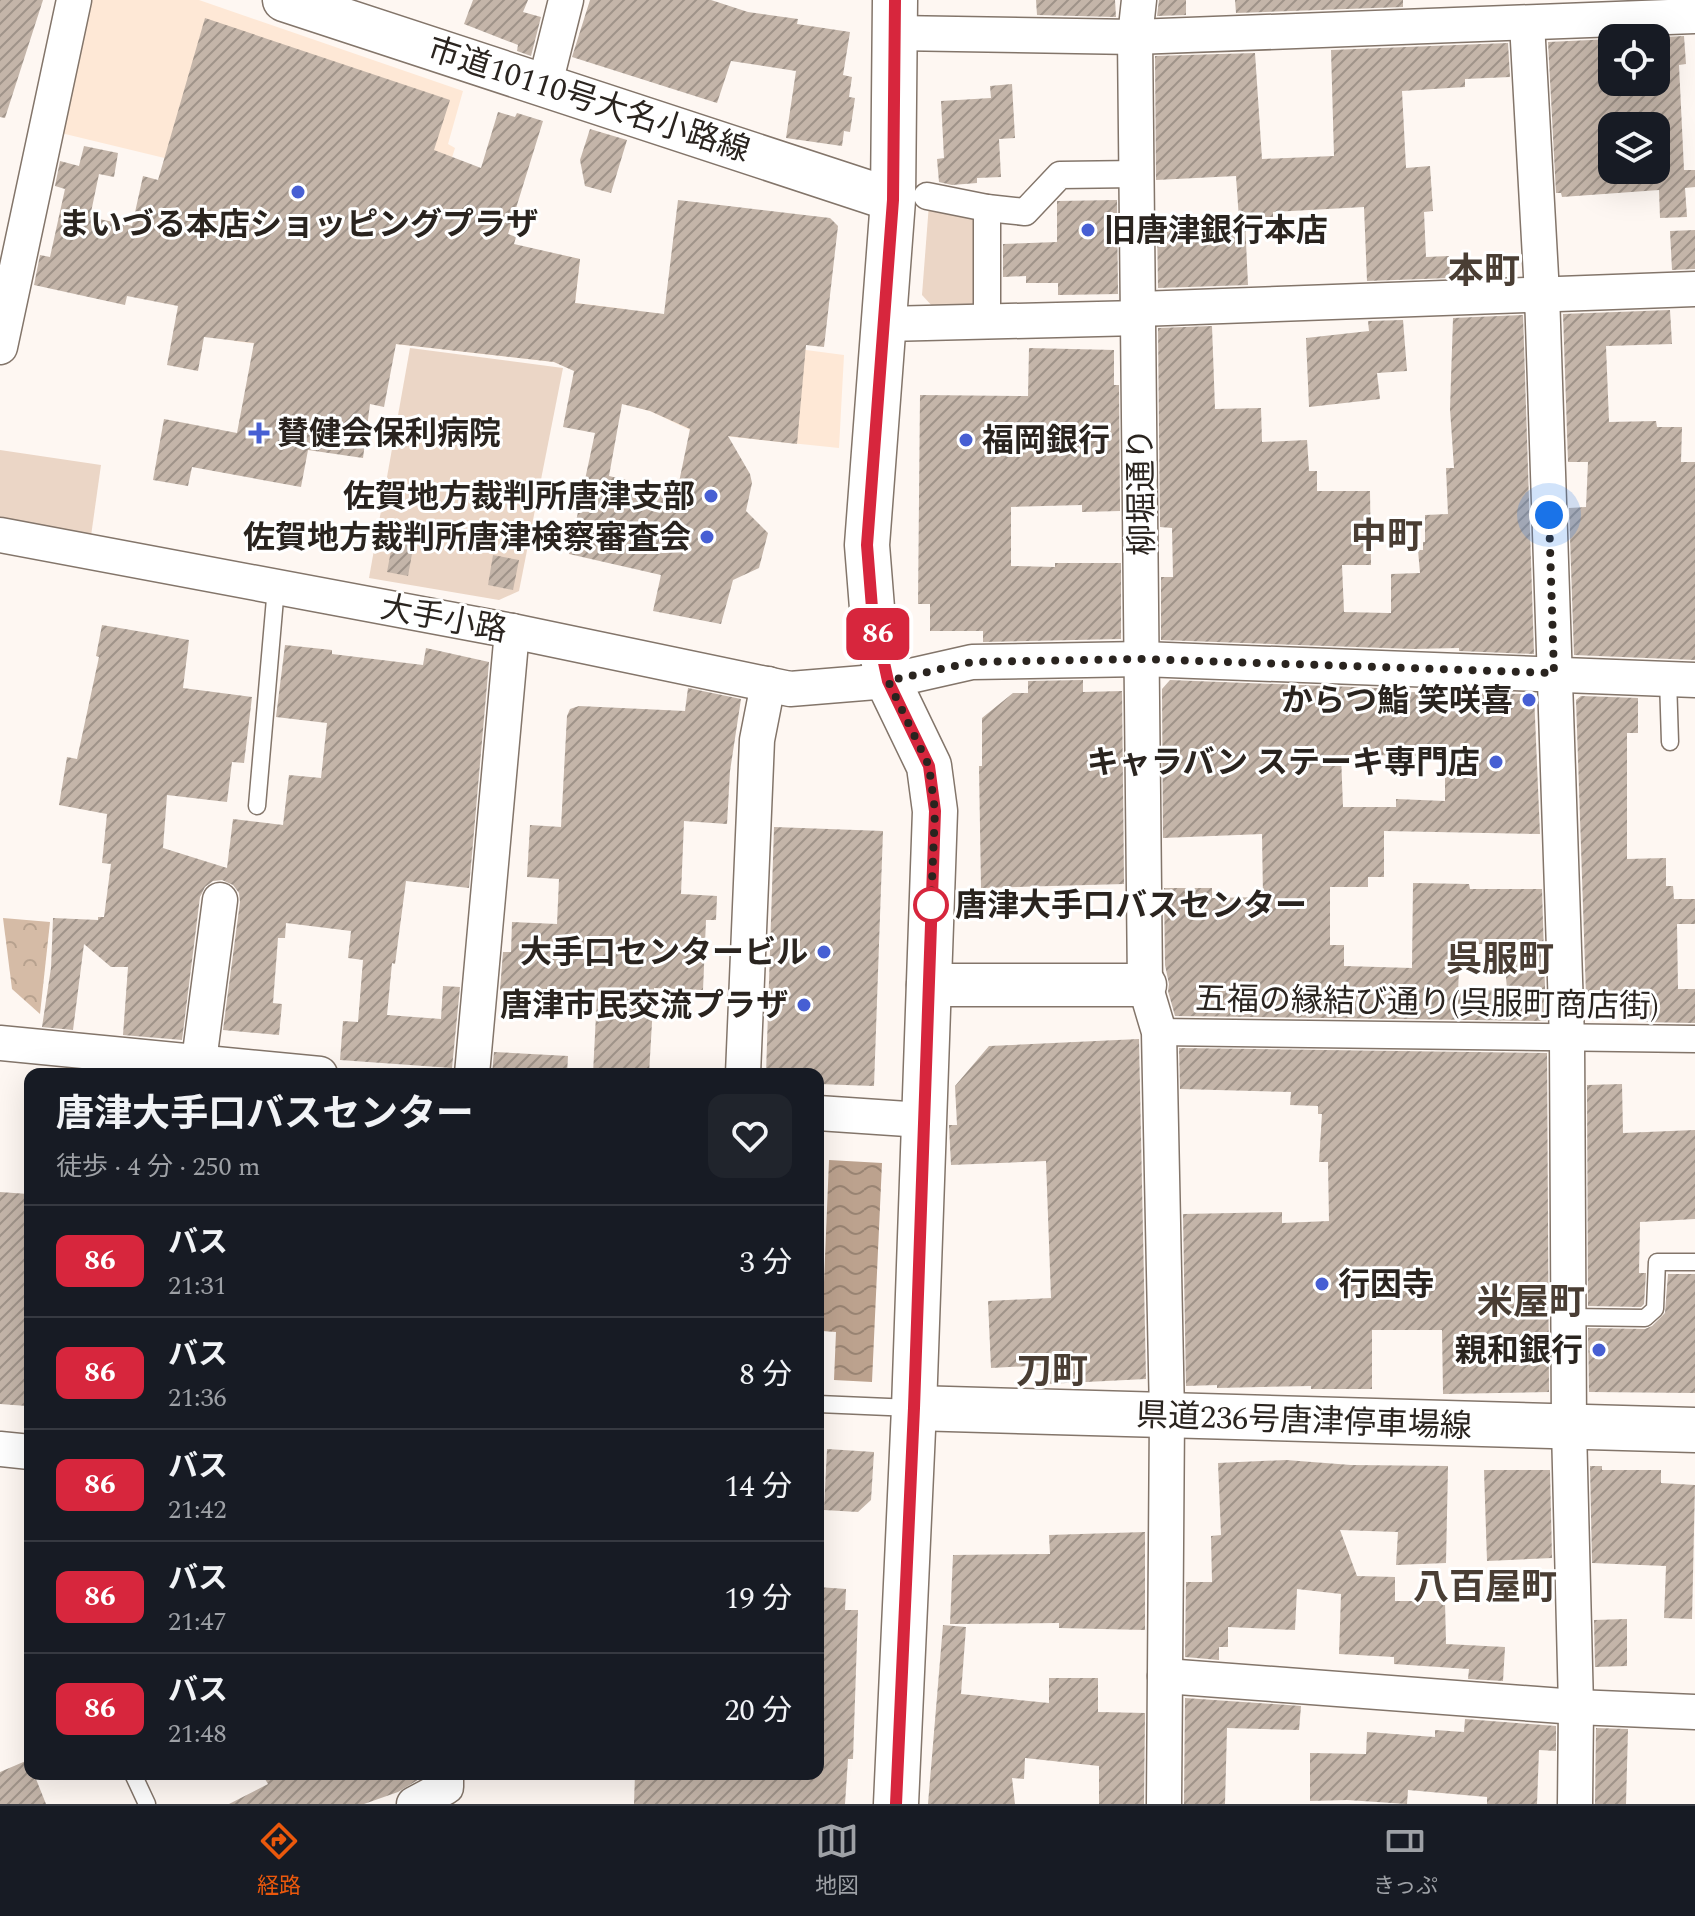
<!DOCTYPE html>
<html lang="ja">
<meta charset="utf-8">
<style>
:root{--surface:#171b24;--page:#20242c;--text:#f1f3f6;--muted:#9ea1a6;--line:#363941;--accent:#ea580c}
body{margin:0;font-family:Spectral,"Noto Sans JP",serif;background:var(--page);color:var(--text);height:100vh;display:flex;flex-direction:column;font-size:30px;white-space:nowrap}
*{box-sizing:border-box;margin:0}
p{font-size:26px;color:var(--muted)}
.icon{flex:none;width:44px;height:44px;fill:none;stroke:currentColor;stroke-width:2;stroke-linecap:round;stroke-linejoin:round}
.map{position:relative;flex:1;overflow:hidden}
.drawer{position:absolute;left:24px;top:1068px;width:800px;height:712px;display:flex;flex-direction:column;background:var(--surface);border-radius:16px;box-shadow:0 8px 32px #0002}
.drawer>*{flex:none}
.badge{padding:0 16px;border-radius:12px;font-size:28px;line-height:52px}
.controls{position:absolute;left:1598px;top:24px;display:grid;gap:16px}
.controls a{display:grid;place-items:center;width:72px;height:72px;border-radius:16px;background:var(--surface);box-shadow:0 8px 32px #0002;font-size:40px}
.you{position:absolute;width:40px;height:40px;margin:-20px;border:6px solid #fff;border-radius:50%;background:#1a73e8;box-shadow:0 0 0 12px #1a73e833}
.map>.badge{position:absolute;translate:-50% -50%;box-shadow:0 0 0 4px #fff}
.round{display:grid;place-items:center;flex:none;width:84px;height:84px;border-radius:16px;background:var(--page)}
.overview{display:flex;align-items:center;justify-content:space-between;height:136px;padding:0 32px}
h1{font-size:38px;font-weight:700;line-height:60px}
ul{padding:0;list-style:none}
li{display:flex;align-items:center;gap:24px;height:112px;padding:0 32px;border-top:2px solid var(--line)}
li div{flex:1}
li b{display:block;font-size:30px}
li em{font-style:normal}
li .badge{min-width:88px;font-weight:700;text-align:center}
.dock{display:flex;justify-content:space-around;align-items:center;height:112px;border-top:2px solid var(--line);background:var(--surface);font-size:22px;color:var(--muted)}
.dock a{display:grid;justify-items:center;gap:4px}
.dock .current{color:var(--accent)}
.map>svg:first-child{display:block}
.built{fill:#fee8d6}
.forest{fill:url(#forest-crowns)}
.park{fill:#ebd6c6}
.water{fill:url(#water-waves)}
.building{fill:url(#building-hatch);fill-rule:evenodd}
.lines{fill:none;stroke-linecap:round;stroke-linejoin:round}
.service-casing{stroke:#83756a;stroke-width:19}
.pedestrian-casing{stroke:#83756a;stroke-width:29}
.minor-casing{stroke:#83756a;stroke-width:37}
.tertiary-casing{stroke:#83756a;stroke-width:45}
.secondary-casing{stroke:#83756a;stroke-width:47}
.service{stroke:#fff;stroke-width:16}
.pedestrian{stroke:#fff;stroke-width:26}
.minor{stroke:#fff;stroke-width:34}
.tertiary{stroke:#fff;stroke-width:42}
.secondary{stroke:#fff;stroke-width:44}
.line-casing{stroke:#fff;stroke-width:18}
.line{stroke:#d7263d;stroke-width:12}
.walk{stroke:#2a241f;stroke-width:8;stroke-dasharray:0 14.4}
.poi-dot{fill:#475fd3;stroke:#fff;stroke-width:3}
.stop-dot{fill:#fff;stroke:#d7263d;stroke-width:4}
.labels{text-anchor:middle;stroke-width:6;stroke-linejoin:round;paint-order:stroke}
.street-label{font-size:32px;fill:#2a241f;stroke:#fff}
.poi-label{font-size:32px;font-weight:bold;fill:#2a241f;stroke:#fff;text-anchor:end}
.stop-label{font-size:32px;font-weight:bold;fill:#2a241f;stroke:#fff;text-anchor:start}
.quarter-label{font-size:36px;font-weight:bold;fill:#4a3e34;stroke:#fff}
</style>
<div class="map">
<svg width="1695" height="1804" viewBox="0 0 1695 1804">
<defs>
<pattern id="forest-crowns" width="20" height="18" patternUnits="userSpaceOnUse" patternTransform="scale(2)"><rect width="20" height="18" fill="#d5bba6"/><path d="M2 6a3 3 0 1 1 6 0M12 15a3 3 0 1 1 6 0" fill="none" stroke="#b7a18e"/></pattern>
<pattern id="water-waves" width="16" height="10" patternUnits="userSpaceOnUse" patternTransform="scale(2)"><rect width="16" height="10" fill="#bca28e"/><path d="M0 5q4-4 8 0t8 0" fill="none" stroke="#998473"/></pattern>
<pattern id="building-hatch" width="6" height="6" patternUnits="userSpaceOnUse" patternTransform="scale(2)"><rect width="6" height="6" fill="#c4b5a9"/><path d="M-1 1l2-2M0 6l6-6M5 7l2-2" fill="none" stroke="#9f9389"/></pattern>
</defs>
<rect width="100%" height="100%" fill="#fef7f2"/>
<!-- built -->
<path class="built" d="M86,0h113l264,91 -15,53 7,4 -5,16 -9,76 78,6 61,13 -5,44 51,6 -4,17 222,29 -5,93 -143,-15 -46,-22 -72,-19 1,-19 -25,-11 -168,-19 -6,17 -146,-19 3,-24 -27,-148 -149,-36z"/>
<!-- forest -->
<path class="forest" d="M3,918l47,4 -10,92 -28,-25z"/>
<!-- park -->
<g class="park">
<path d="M929,204l49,10 2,93 -46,1 -12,-13z"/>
<path d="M410,348l153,20 -44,223 -20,9 -130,-22z"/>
<path d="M0,450l101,15 -11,78 -90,-16z"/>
</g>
<!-- water -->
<path class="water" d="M829,1160l53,3 -10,219 -38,-2 2,-48 -14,-1z"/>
<!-- building -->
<g class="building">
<path d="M0,0h43l-38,118 -5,-1z"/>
<path d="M473,0h55l-5,12 18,5 -10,39 -14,-5 1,-6 -54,-21z"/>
<path d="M590,0h121l37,12 50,7 -1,5 53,8 -7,43 9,2 -3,20 6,1 -5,34 -6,-1 -2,15 -56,-8 10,-67 -65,-10 -14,42 -145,-46z"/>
<path d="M1036,0h79l1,17 -79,-2z"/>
<path d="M1159,0h27v15l-29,1z"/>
<path d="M1235,0h168v7l-167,6z"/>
<path d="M205,18l245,82 -16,50 47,18 17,-56 17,5 2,-4 26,8 -35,113 8,3 -2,7 66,15 -5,44 89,11 14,-114 152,18 8,8 -14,121 -18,-2 -9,99 -69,-8 22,38 2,9 -6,28 22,22 -9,35 -26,12 -12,44 -68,-13 8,-36 -92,-21 26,-121 -32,-6 11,-56 -20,-9 -158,-18 -12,63 -14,-3 -7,54 -55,-8 -7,37 -109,-20 -4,19 -35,-6 11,-61 73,14 17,-90 -50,-6 -6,34 -31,-6 11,-59 -51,-10 -2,9 -91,-20 6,-30 10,2 15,-68 -10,-3 5,-25 19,5 5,-20 34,7 -4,24 -15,-3 -9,43 42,9 11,-50 15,4zM622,404l28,7 40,18 -13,63 -68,-16z"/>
<path d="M1684,36l2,28 -7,1 5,105h11v17l-10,1 2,29 -27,1 -1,-28 -97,7 -1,-4h-5l-8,-151 64,-3v43h44v-44h-14zM1612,126h44v44h-44z"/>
<path d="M1508,43l2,34 -45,2v8l-63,4 4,77 24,-2 3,45 -9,1 2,45 23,-1 1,22 -83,3 -3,-74 -91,5v7l-28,2 3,64 -90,3 -1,-66 82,-3 -3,-43 -80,4 -1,-124 100,-3 7,106 72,-3 -3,-106z"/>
<path d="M1012,84l3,54 -16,1 2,38 -24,1v5l-25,2 -13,-3 -2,-23 7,-1 -3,-57 50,-3 -1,-12z"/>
<path d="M590,129l37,11 -16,53 -26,-7 -5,-26z"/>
<path d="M1117,200l1,94 -60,1v-12h-32v-7l-23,1v-33l54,-2v-41z"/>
<path d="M1695,230v39l-23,1 -2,-39z"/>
<path d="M1670,310l2,34 -66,2 3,76 47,-1 1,6h25l-1,35h14v198l-121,-5 -5,-147 17,-1 2,-45h-20l-5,-148z"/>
<path d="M1523,315l11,339 -75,-3v-3l-46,1 -252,-9v-63h12l-1,-49 -12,-1 -2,-199 54,-2 3,83 46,-1 1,34 45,-2 2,31h8v20h53l1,74h-29l2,47 44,1h3v-39l29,-1 -2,-23h5v-8h2v-27l23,-1 -2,-46h8l-4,-59 3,-91z"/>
<path d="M1403,320l4,51 -30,2 3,26 -71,8 -3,-69 63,-7 -1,-10z"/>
<path d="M1029,348l85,2v35h5l1,126 -38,1v-7l-71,2v59l44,1v-4h66v76l-138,3v-11h-53v-27h-12l2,-209 108,1z"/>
<path d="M393,540l21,3 -6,33 -21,-4z"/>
<path d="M493,555l26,5 -6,30 -25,-5z"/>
<path d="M102,625l87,15 -6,48 69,9 -8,66 -12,-1 -5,40 -60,-7 -4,53 64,20 6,-49 50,6 6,-50 32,3 6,-55 -51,-6 9,-72 47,5v4l91,11 3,-17 63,14 -20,226 -63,-7 -11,83 -3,-1 -5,52 54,4 2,-33 17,1 -8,81 -112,-8 3,-39 15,1 5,-62 -15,-2 3,-27 -65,-8 -1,15h-7l-5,65 9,1 -3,31 -56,-5 17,-128 -1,-9 -6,-8 -11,-5 -9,1 -8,6 -5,10 -18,143 -59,-5 5,-68h-17l-27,-23 -11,86 -31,-3 9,-59 2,-50 45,2v-3h6l7,-53 -9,-1 5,-49 -48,-9 8,-48 10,2 22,-102 -3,-1z"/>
<path d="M1083,680v12l39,-1 2,193 -143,4 -2,-122h3v-48l31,-25h15v-12z"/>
<path d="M1170,680l234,9v3l130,2 6,140 -156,-3v46h-16v10h-38v58h14v21l68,2 1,-85 56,1 1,5h72l4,132 -371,-5 -7,-25 1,-7 -4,-19 -1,-77h48v10l51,-1 -1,-63 -99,4 -1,-149zM1341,755l104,1v45l-49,-2v8h-53zM1503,943l4,46 -49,4 2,-48z"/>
<path d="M688,688l53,11 -11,72 -3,53 -43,-3 -3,73 36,2 -1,24h-10l-3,70 -49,-2 -5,86h-56l4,-79 -97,-5 3,-38h8l1,-30 45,2 2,-45 -32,-2 3,-52 31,2 6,-111 3,-7 9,-3 106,5z"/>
<path d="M1581,696l57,2v35h-11v126l39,-1v28h7l1,13h21v25h-18l1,65h17v34l-52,-1v-27h-57l-10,-295z"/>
<path d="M774,827l109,4 -9,255 -56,-2v-10h-52z"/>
<path d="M1139,1039l7,340 -100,5v-19l-55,3 -3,-67 63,-3 -5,-137 -95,4 -2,-40h8l-2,-39 34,-40z"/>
<path d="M1179,1048l368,5 2,339 -106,2 -1,-64h-70v59h-61v-3l-94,2v-3l-31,1 -3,-172 99,-2v11l47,-2 -1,-59h-9l3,-48h-4v-8l-28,-1 1,-13 -111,-3z"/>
<path d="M494,1052l74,4 -1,18h-75z"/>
<path d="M1622,1084l1,49 72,-3v89l-55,3 -1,51h7l-2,31 -3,3 -53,-1 -1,-221z"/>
<path d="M0,1192l28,2 -2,20h4v151l-3,41 -27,-2z"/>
<path d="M1668,1274h27v119l-106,-1 -1,-64 57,1 7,-3 13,-13z"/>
<path d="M827,1449l47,3 -3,48 -13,12 -34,-2z"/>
<path d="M1286,1460l65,5 97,1 -2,97 -50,2 2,-33 -58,-2 17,46 38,1v24h50l1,43 59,3 -2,34 -35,-2 1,-10 -75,-5v-7l-55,-3 2,-60 -44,-5 -2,41 -67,-3v20h-9v13l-34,-3 1,-75h26l-1,-46 10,-1 -3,-72z"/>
<path d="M1590,1466h12v4h59v13l34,2 -3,134 -28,-1 2,-52 -74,-3z"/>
<path d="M1484,1470h66l2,88 -65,3z"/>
<path d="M1145,1532v98l-86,-2v-5l-109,1 3,-69 97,-1 -1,-19z"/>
<path d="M818,1587l28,2 -1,21h13l-5,149h-5l-3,45h-211l1,-30h183z"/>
<path d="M1627,1619v47l-32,1 -1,-47z"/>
<path d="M943,1625l23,2 -5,67 88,9v-25h49v34l47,1 -1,91h-45v-38l-74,-8 -1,21 -12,-1 3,26h-87z"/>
<path d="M1185,1698l116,8 -2,24 -72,-2 -2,76h-41z"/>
<path d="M1465,1719l91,7v25l-17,-1 -2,54h-50v-7l-79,-7 -1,14 -60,-4 -37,1v-48l56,1 1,-22 68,5v-7l29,2z"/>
<path d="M1596,1728l32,1 -2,75h-31z"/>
<path d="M28,1760l2,14h4l12,30h-46v-32z"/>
<path d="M262,1774h164v1l-28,17 -34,12h-135l39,-20z"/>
</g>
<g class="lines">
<!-- service casing -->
<g class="service-casing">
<g id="service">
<path d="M1668,679l2,63"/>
<path d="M257,806l19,-219"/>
<path d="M1568,1317l77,1 10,-9 2,-47h38"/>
<path d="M818,1404l94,4"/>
<path d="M133,1774l14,30"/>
</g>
</g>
<!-- pedestrian casing -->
<g class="pedestrian-casing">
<g id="pedestrian">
<path d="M927,196l60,12 38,4 35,-37 77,-1"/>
<path d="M987,208v114"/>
<path d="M1159,1032l536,7"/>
</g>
</g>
<!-- minor casing -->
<g class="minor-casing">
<g id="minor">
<path d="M1139,0l-4,37 10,948 14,47 8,383 -3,389"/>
<path d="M1527,23l15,271 25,745 2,389 7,279 -1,97"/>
<path d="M895,33l240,4 560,-21"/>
<path d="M545,84l21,-84"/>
<path d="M1139,309l556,-20"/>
<path d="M885,324l254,-6"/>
<path d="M0,347l74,-347"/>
<path d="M0,535l512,96 278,58 98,-8 84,-19 170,-3 553,21"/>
<path d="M0,1043l320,31"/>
<path d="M199,1061l21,-161"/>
<path d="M472,1074l40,-443"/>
<path d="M743,1074l14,-334 11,-56"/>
<path d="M818,1113l104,7"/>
<path d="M0,1449l30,3"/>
<path d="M1165,1676l411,31 119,5"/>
<path d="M414,1804l32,-17v-13"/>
</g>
</g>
<!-- tertiary casing -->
<g class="tertiary-casing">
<g id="tertiary">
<path d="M284,0l609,200"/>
<path d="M928,985h217"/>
</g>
</g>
<!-- secondary casing -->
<g class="secondary-casing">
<g id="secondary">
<path d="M895,0l-2,200 -26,345 5,63 16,73 41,85 6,45 -21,597 -18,396"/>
<path d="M914,1408l781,22"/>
</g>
</g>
<!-- service -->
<use href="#service" class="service"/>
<!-- pedestrian -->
<use href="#pedestrian" class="pedestrian"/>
<!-- minor -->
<use href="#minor" class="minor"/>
<!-- tertiary -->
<use href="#tertiary" class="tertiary"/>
<!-- secondary -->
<use href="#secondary" class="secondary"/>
</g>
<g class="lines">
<!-- line casing -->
<g class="line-casing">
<path id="line" d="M895,0l-2,200 -26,345 5,63 16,73 41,85 6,45 -21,597 -18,396"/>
</g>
<!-- line -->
<use href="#line" class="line"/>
<!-- walk -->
<path class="walk" d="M931,905l4,-94 -6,-45 -41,-85 84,-19 170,-3 412,14 -5,-158"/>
</g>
<!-- markers -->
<g class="poi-dot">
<circle cx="298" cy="192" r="8"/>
<circle cx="1088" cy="230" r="8"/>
<path d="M255 421h8v8h8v8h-8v8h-8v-8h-8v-8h8z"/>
<circle cx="966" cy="440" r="8"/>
<circle cx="711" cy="496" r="8"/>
<circle cx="707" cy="537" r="8"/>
<circle cx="1529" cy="700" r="8"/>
<circle cx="1496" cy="762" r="8"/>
<circle cx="824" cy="952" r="8"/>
<circle cx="804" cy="1005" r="8"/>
<circle cx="1322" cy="1284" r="8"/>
<circle cx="1599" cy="1350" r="8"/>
</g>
<circle class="stop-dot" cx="931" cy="905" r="16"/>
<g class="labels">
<!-- street labels -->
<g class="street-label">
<text transform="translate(589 99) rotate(18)" y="11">市道10110号大名小路線</text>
<text transform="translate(1141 492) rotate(-91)" y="11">柳堀通り</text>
<text transform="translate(444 618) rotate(11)" y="11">大手小路</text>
<text transform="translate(1427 1002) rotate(1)" y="11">五福の縁結び通り(呉服町商店街)</text>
<text transform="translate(1304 1420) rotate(2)" y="11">県道236号唐津停車場線</text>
</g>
<!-- poi labels -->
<g class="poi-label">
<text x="298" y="235" text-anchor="middle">まいづる本店ショッピングプラザ</text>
<text x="1104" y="241" text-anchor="start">旧唐津銀行本店</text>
<text x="277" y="444" text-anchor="start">賛健会保利病院</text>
<text x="982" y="451" text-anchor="start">福岡銀行</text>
<text x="695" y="507">佐賀地方裁判所唐津支部</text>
<text x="691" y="548">佐賀地方裁判所唐津検察審査会</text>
<text x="1513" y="711">からつ鮨 笑咲喜</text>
<text x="1480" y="773">キャラバン ステーキ専門店</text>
<text x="808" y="963">大手口センタービル</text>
<text x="788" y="1016">唐津市民交流プラザ</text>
<text x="1338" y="1295" text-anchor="start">行因寺</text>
<text x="1583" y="1361">親和銀行</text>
</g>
<!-- stop labels -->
<g class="stop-label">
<text x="955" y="916">唐津大手口バスセンター</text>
</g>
<!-- quarter labels -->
<g class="quarter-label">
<text x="1484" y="283">本町</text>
<text x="1387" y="548">中町</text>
<text x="1500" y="971">呉服町</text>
<text x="1531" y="1314">米屋町</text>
<text x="1052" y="1383">刀町</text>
<text x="1485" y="1599">八百屋町</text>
</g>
</g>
</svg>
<div class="controls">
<a><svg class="icon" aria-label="locate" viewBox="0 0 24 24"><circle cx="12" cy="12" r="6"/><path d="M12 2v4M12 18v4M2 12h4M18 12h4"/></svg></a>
<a><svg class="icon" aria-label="layers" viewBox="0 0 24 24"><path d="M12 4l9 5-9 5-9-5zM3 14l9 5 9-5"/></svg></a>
</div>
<div class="you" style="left:1549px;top:515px"></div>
<b class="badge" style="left:878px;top:634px;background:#d7263d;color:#fff">86</b>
<section class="drawer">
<div class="overview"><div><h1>唐津大手口バスセンター</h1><p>徒歩 · 4 分 · 250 m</p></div><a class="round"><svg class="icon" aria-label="heart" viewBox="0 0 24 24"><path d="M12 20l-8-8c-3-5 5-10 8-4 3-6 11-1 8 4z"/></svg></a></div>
<ul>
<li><span class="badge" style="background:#d7263d;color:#fff">86</span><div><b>バス</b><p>21:31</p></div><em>3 分</em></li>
<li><span class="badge" style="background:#d7263d;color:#fff">86</span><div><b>バス</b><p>21:36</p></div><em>8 分</em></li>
<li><span class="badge" style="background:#d7263d;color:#fff">86</span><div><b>バス</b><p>21:42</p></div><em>14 分</em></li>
<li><span class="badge" style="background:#d7263d;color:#fff">86</span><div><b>バス</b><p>21:47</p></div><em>19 分</em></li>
<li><span class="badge" style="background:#d7263d;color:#fff">86</span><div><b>バス</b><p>21:48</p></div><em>20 分</em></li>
</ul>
</section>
</div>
<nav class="dock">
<a class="current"><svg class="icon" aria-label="directions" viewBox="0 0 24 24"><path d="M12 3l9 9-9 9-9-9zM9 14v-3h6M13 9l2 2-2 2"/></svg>経路</a>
<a><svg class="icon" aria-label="map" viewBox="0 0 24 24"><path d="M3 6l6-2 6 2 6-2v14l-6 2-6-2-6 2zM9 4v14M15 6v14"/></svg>地図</a>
<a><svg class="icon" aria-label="tickets" viewBox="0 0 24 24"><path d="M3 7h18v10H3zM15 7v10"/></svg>きっぷ</a>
</nav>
